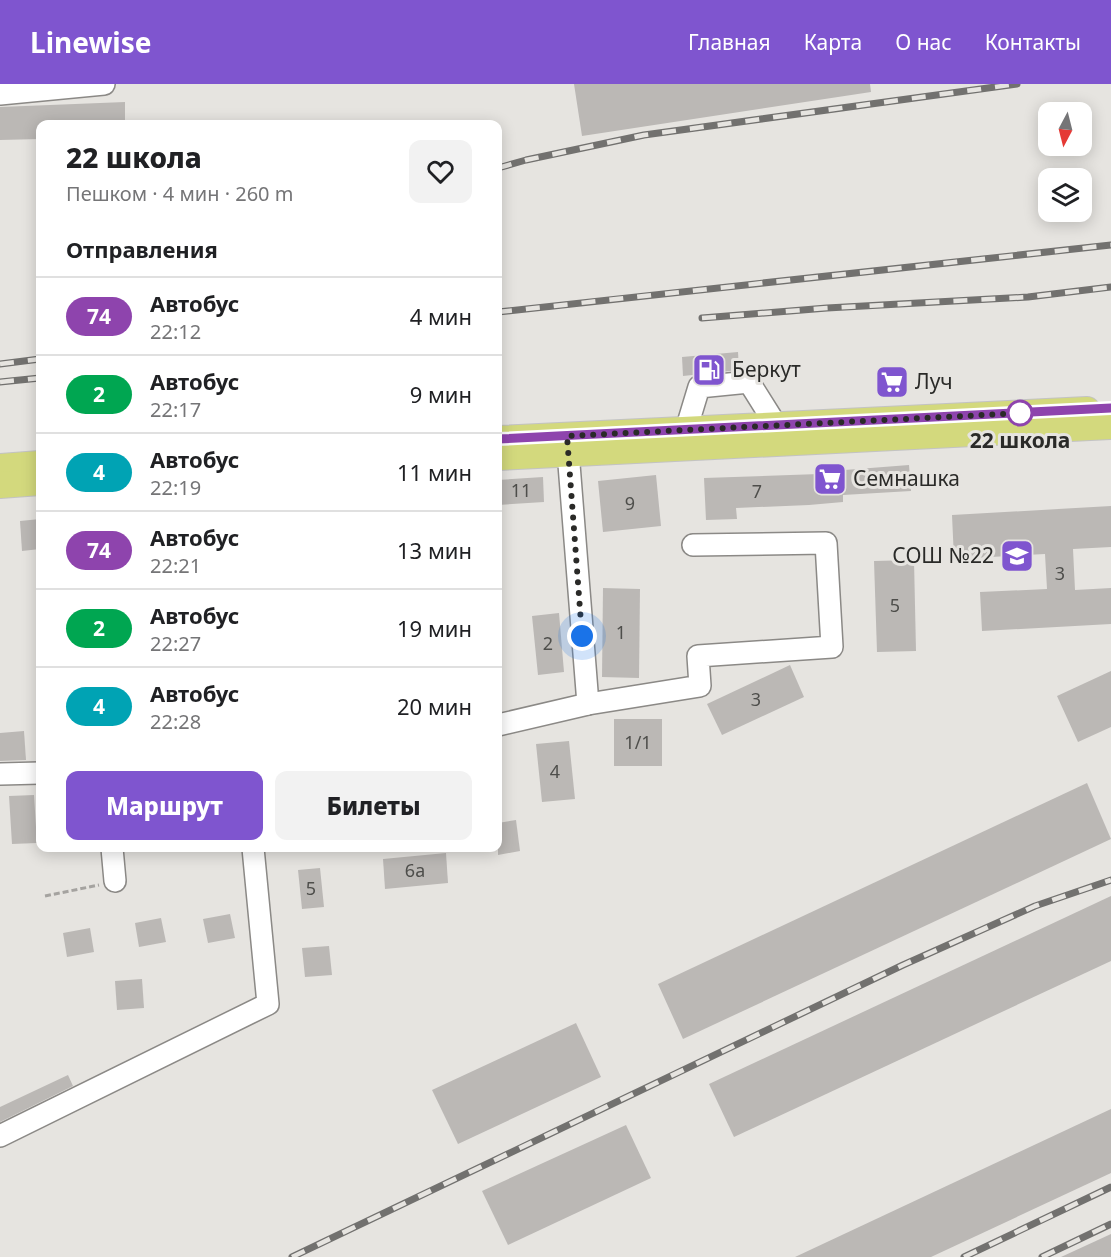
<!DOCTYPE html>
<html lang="ru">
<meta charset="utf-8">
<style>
:root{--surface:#fff;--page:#f2f2f2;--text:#202124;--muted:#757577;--line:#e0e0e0;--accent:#7f55cf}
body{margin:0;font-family:"Noto Sans",sans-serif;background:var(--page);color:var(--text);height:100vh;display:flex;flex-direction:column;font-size:22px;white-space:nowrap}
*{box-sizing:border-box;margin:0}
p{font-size:20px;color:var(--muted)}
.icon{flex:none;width:33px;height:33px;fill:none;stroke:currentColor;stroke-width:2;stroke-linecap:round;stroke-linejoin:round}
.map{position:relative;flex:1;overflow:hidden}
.side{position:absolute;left:36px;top:36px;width:466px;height:732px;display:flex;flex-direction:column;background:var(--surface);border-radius:12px;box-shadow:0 3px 15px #0003}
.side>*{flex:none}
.badge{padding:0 12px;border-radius:20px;font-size:21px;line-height:39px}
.needle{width:39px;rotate:187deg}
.tools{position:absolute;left:1038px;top:18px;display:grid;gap:12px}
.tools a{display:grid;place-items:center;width:54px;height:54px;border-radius:12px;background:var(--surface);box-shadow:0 3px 15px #0003;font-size:30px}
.you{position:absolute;width:30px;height:30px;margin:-15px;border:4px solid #fff;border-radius:50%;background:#1a73e8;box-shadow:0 0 0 9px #1a73e833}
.map>.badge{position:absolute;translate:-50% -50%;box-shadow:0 0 0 3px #fff}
h2{padding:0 30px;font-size:22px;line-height:54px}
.round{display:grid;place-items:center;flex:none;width:63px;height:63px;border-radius:12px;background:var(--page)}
.head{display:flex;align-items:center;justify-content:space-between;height:102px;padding:0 30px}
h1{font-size:28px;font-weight:800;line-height:45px}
.button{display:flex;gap:12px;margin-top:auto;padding:12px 30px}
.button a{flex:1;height:69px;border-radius:12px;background:var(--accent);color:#fff;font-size:24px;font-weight:800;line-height:69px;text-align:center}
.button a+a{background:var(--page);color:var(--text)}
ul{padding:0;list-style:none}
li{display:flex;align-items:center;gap:18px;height:78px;padding:0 30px;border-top:2px solid var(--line)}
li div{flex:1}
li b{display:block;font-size:22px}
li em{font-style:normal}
li .badge{min-width:66px;font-weight:700;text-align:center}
header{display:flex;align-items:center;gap:36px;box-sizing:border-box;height:84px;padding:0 30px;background:var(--accent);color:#fff}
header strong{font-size:28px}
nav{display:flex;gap:33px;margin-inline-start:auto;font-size:21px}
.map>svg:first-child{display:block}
.building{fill:#bbb8b5}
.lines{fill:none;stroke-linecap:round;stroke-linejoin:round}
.minor-casing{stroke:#8b8986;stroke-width:24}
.major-casing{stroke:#c3c3c3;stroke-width:28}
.path{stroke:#a5a3a0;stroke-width:3;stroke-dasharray:6 3;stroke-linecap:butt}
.minor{stroke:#fff;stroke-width:21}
.major{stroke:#d3d97d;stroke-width:26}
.rail-casing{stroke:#72716f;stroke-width:7}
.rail{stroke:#e6e4e0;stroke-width:4.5;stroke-dasharray:14;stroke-linecap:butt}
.line-casing{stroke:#fff;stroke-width:14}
.line{stroke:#8e44ad;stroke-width:9}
.walk{stroke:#2a2a28;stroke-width:6;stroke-dasharray:0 10.8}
.stop-dot{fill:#fff;stroke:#8e44ad;stroke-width:3}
.labels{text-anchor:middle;stroke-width:6;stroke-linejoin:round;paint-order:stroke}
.number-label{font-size:18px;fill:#4e4e4b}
.poi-label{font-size:21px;fill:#2a2a28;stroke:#e6e4e0;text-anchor:start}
.stop-label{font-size:21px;font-weight:bold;fill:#2a2a28;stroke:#e6e4e0}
</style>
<header>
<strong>Linewise</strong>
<nav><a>Главная</a><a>Карта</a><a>О нас</a><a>Контакты</a></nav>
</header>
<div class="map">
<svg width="1111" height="1173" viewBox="0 0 1111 1173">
<rect width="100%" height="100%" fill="#e6e4e0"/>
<!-- building -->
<g class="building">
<path d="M574,0h296l1,8 -289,44z"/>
<path d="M125,18v22h-85v15l-40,1v-33z"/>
<path d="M738,268l1,18 -56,6 -1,-19z"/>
<path d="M903,292l1,16 -25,1 -1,-16z"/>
<path d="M909,381l2,26 -68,4v7l-34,3 -73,3 1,11 -31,1 -2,-42 115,-4v-2z"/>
<path d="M656,391l5,51 -58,6 -5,-51z"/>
<path d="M543,393l1,25 -46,3v-25z"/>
<path d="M1111,422v41l-38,2 2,41 36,-2v36l-129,7 -2,-39 67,-3 -2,-35 -91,5 -2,-44z"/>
<path d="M40,435v30l-18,2 -2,-30z"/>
<path d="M914,476l2,91 -39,1 -3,-91z"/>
<path d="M603,504l37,1 -1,89 -37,-1z"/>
<path d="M559,529l5,59 -26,3 -6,-59z"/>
<path d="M790,581l14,32 -82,38 -15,-31z"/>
<path d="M1111,587v56l-33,15 -21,-46z"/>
<rect x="614" y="635" width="48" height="47"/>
<path d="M24,647l2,29 -26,1v-28z"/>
<path d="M569,657l6,58 -33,3 -6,-58z"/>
<path d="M1087,699l24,56 -428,200 -25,-55z"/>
<path d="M34,711l3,48 -25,1 -3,-48z"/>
<path d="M516,736l4,31 -22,4v-32z"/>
<path d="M446,769l2,30 -63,6 -2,-30z"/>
<path d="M320,784l4,39 -22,2 -4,-39z"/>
<path d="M1111,812v65l-377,176 -25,-53z"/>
<path d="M230,830l5,24 -27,5 -5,-24z"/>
<path d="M161,834l5,24 -27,5 -4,-24z"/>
<path d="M90,844l4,24 -27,5 -4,-24z"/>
<path d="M329,862l3,29 -27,2 -3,-29z"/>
<path d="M142,895l2,29 -27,2 -2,-29z"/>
<path d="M576,939l25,54 -143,67 -26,-54z"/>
<path d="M68,991l5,11 -73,36v-15z"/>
<path d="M1111,1025v64l-180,84h-136z"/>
<path d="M626,1041l25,53 -143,67 -26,-54z"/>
<path d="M1111,1150v23h-50z"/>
</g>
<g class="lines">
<!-- minor casing -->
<g class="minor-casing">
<g id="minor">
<path d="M0,10l104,-10"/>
<path d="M686,346l13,-43 50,-5 27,43"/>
<path d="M567,355l21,265"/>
<path d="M498,641l90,-21 112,-18 -2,-30 134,-9 -6,-104 -133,2"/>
<path d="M0,690l40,-1"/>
<path d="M112,764l3,33"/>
<path d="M0,1052l268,-132 -15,-156"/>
</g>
</g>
<!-- major casing -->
<g class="major-casing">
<g id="major">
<path d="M498,355l589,-29"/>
<path d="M498,373l613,-31"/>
<path d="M0,383l40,-3"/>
<path d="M0,401l40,-3"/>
</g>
</g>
<!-- path -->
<path class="path" d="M45,812l54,-11"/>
<!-- minor -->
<use href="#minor" class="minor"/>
<!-- major -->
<use href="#major" class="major"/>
<!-- rail casing -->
<g class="rail-casing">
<g id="rail">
<path d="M498,84l28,-8 118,-25 373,-51"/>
<path d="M498,228l613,-67"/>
<path d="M702,234l125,-10 201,-11 83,-10"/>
<path d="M0,280l40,-5"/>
<path d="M0,298l40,-4"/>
<path d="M292,1173l611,-292 132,-59 76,-26"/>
<path d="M964,1173l147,-70"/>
<path d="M1042,1173l69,-33"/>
</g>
</g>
<!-- rail -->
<use href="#rail" class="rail"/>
</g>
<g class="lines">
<!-- line casing -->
<g class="line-casing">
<path id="line" d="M498,355l613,-31"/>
</g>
<!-- line -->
<use href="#line" class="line"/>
<!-- walk -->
<path class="walk" d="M582,552l-15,-200 456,-23h-3"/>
</g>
<!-- icons -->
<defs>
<g id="fuel-square" transform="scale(1.725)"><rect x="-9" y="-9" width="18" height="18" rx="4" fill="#7f55cf" stroke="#e6e4e0"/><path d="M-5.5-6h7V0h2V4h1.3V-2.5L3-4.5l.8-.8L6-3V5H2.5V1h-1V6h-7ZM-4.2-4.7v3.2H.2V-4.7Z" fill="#fff"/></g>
<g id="supermarket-square" transform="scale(1.725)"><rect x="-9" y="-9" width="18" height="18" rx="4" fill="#7f55cf" stroke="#e6e4e0"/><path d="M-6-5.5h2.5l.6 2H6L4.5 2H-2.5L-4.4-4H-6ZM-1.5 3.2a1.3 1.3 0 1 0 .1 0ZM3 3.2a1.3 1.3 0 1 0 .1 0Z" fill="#fff"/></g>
<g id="school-square" transform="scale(1.725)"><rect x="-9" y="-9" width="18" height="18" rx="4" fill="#7f55cf" stroke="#e6e4e0"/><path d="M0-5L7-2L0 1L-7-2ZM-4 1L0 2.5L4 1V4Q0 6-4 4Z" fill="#fff"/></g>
</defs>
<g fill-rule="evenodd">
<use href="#fuel-square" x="709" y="286"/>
<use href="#supermarket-square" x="892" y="298"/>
<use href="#supermarket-square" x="830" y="395"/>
<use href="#school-square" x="1017" y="472"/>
</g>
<!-- markers -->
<circle class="stop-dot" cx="1020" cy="329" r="12"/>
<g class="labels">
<!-- number labels -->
<g class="number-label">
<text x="521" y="413">11</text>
<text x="757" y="414">7</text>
<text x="630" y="426">9</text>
<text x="1060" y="496">3</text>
<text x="895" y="528">5</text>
<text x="621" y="555">1</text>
<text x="548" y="566">2</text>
<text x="756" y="622">3</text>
<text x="638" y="665">1/1</text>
<text x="555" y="694">4</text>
<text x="415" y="793">6а</text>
<text x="311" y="811">5</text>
</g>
<!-- poi labels -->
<g class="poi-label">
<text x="732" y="293">Беркут</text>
<text x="915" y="305">Луч</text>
<text x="853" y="402">Семнашка</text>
<text x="994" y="479" text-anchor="end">СОШ №22</text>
</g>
<!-- stop labels -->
<g class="stop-label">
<text x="1020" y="364">22 школа</text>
</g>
</g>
</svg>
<div class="tools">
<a><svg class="needle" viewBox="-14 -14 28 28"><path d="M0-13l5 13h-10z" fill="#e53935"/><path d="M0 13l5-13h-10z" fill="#757577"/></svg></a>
<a><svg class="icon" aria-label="layers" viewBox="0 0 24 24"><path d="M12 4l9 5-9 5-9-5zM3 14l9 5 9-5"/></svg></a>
</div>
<div class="you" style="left:582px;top:552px"></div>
<section class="side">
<div class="head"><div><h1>22 школа</h1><p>Пешком · 4 мин · 260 m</p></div><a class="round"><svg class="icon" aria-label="heart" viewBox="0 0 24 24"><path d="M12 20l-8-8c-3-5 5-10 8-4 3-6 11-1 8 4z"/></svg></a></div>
<h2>Отправления</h2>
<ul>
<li><span class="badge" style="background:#8e44ad;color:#fff">74</span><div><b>Автобус</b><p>22:12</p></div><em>4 мин</em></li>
<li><span class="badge" style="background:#00a651;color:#fff">2</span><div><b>Автобус</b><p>22:17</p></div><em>9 мин</em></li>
<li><span class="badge" style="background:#00a3b4;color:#fff">4</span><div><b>Автобус</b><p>22:19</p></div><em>11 мин</em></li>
<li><span class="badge" style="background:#8e44ad;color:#fff">74</span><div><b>Автобус</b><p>22:21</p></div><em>13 мин</em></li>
<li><span class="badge" style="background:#00a651;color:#fff">2</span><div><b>Автобус</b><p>22:27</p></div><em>19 мин</em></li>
<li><span class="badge" style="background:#00a3b4;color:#fff">4</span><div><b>Автобус</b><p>22:28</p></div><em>20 мин</em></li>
</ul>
<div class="button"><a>Маршрут</a><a>Билеты</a></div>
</section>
</div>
